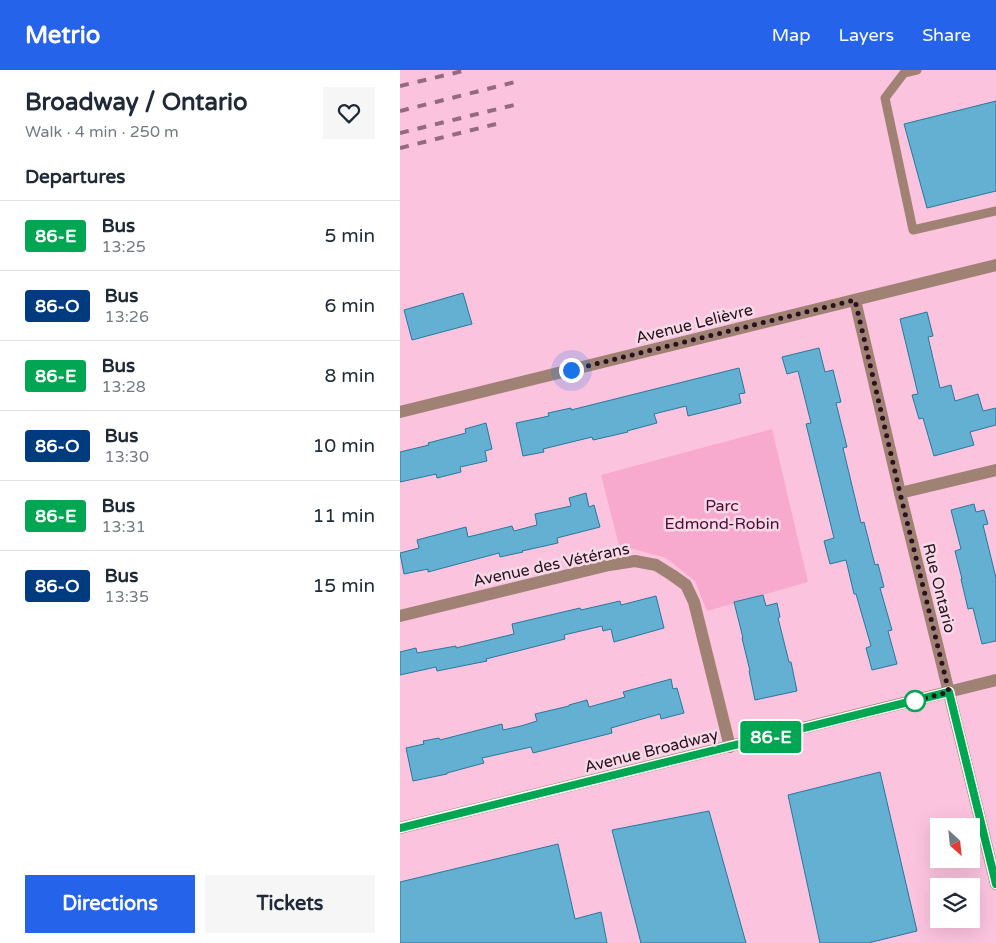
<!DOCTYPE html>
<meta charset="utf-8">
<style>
:root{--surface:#fff;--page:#f6f6f7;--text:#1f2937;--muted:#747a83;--line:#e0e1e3;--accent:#2563eb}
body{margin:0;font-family:"Varela Round",sans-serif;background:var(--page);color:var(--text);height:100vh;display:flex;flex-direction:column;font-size:19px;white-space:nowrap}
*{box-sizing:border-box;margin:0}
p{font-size:16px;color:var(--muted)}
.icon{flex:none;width:28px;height:28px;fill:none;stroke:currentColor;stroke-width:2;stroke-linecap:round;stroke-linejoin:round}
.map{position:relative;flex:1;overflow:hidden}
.side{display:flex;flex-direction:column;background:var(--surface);width:400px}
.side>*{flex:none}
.badge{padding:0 10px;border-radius:4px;font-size:18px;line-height:32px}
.needle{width:32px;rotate:153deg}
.tools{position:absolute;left:530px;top:748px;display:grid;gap:10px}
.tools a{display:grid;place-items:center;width:50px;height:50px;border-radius:0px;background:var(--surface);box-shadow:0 5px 20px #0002;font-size:25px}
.you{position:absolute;width:25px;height:25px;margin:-12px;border:4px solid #fff;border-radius:50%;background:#1a73e8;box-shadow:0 0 0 8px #1a73e833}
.map>.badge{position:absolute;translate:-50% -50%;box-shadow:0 0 0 2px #fff}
h2{padding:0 25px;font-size:19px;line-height:45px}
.round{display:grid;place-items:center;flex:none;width:52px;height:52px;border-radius:0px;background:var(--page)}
.headline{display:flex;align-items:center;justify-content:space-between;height:85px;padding:0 25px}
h1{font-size:24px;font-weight:800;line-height:38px}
.primary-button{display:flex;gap:10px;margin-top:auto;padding:10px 25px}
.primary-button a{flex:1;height:58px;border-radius:0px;background:var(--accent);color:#fff;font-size:20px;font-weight:800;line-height:58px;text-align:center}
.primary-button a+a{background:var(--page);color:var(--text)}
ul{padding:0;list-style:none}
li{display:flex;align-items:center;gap:15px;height:70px;padding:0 25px;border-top:1px solid var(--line)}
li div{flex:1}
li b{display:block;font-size:19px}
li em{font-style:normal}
li .badge{min-width:55px;font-weight:700;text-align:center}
header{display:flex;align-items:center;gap:30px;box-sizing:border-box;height:70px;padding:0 25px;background:var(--accent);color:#fff}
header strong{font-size:24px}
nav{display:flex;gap:28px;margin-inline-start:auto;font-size:18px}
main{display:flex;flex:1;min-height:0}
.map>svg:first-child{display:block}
.green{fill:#f7a9ce}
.building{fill:#63b0d3;stroke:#27799a}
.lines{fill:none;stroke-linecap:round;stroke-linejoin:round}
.service{stroke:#9f8274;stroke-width:9}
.minor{stroke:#9f8274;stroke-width:12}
.tertiary{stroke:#9f8274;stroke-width:12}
.rail{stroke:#936a7e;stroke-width:4;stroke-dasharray:9 9;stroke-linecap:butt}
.line-casing{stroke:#fff;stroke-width:11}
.line{stroke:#00a651;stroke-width:8}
.walk{stroke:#2a111e;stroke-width:5;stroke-dasharray:0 9}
.stop-dot{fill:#fff;stroke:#00a651;stroke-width:2.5}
.labels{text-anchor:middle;stroke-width:5;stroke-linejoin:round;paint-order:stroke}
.street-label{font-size:16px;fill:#2a111e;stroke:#f7dae7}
.park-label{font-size:16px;fill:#500734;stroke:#f7dae7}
</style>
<header>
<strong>Metrio</strong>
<nav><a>Map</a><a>Layers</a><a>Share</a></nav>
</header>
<main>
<section class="side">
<div class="headline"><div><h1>Broadway / Ontario</h1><p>Walk · 4 min · 250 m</p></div><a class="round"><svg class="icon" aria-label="heart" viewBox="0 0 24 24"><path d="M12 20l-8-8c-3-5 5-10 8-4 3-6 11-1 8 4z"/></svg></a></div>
<h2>Departures</h2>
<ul>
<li><span class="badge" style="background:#00a651;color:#fff">86-E</span><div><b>Bus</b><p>13:25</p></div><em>5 min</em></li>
<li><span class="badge" style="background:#003b80;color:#fff">86-O</span><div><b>Bus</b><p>13:26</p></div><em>6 min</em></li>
<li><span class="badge" style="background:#00a651;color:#fff">86-E</span><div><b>Bus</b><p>13:28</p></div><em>8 min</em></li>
<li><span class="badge" style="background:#003b80;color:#fff">86-O</span><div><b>Bus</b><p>13:30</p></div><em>10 min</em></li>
<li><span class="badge" style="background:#00a651;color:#fff">86-E</span><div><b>Bus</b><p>13:31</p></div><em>11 min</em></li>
<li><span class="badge" style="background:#003b80;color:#fff">86-O</span><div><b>Bus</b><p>13:35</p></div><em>15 min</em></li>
</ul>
<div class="primary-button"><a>Directions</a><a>Tickets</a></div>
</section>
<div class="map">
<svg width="596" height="873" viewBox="0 0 596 873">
<rect width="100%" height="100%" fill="#fcc3de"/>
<!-- green -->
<path class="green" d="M372,359l36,153 -101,29 -12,-30 -29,-23 -47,-13 -18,-70z"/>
<!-- building -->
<g class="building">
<path d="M596,31v90l-69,17 -23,-84z"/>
<path d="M63,223l9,31 -60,16 -8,-30z"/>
<path d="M527,242l6,24 -5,1 12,51 11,-3 4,16 23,-7 5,17 13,-3v17l-26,7 4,13 -40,11 -11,-38 -4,1 -7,-24 6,-1 -18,-75z"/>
<path d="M419,278l6,24 8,-2 8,32 -5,1 11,44 -4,1 18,75 3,-1 11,43 3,-1 6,23 -4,1 12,42 -4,1 9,33 -25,6 -6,-22 5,-2 -15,-52h-2l-8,-34 -16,4 -6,-23 10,-3 -28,-114 5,-1 -13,-52 -11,3 -5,-17z"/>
<path d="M339,298l6,25 -6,1 2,9 -53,13 -2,-10 -32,8 3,9 -30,8 1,1 -35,8 -1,-3 -49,12 1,3 -21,4 -7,-33 33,-7 -1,-3 23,-5v2z"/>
<path d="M86,353l6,26 -7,2 2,10 -27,6 1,5 -24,6 -1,-4 -36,8v-30l29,-7 -1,-2 38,-10 -1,-4z"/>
<path d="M186,423l3,14 5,-2 6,22 -43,11 1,5 -36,8 1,1 -23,5 -1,-4 -71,19v-3l-24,5 -4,-21 19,-5 -2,-8 49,-13 2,10 44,-11 2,5 23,-6 -2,-11 36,-8 -2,-8z"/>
<path d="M574,434l2,8 8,-2 4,14 -5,1 13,53v63l-14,3 -9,-36 -5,1 -7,-30h1l-7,-28 6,-2 -10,-39z"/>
<path d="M363,525l3,11 11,-3 3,14 -2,1 11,44h2l6,29 -42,9 -6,-29h1l-8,-33h1l-9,-36z"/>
<path d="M256,526l8,32 -50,14 -3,-13 -8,2 -1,-5 -38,9 1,4 -79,20 1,2 -50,10 -1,-4 -36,8v-23l16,-4 1,5 39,-7v2l58,-14 -2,-10 68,-16 1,2 39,-9 1,4z"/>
<path d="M271,609l2,10 4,-1 7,25 -23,6 -1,-5 -49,14 1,5 -79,20 -2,-6 -49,11 2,5 -37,10v1l-34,7 -7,-33 18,-4 -1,-3 16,-3 1,2 62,-16 1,6 18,-4 16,-5 -2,-7 34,-8v-1l18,-5 2,7 36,-10 -2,-5z"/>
<path d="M480,702l37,159 -49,12h-48l-32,-148z"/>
<path d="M309,741l37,132h-105l-29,-113z"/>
<path d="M158,774l17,75 26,-7 6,31h-207v-61z"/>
</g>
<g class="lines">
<!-- service -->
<path class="service" d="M517,0l-13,3 -19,25 28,132 83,-19"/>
<!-- minor -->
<g class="minor">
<path d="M455,230l45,193 96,391"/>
<path d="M0,342l596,-147"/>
<path d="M500,423l96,-23"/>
<path d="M0,546l209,-51 26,-4 21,4 16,10 14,10 8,17 36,145"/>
</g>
<!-- tertiary -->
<path class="tertiary" d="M0,758l596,-148"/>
<!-- rail -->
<g class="rail">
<path d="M0,16l67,-16"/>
<path d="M0,41l115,-29"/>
<path d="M0,63l118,-29"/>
<path d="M0,78l104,-26"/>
</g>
</g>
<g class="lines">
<!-- line casing -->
<g class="line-casing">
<path id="line" d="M0,758l549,-136 47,192"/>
</g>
<!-- line -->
<use href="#line" class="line"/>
<!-- walk -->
<path class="walk" d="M171,300l284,-70 45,193 49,199 -35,9h1"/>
</g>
<!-- markers -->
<circle class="stop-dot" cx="515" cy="631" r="10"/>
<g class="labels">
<!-- street labels -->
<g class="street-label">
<text transform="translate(294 253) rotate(-14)" y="6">Avenue Lelièvre</text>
<text transform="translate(151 494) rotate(-12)" y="6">Avenue des Vétérans</text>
<text transform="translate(540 518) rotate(76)" y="6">Rue Ontario</text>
<text transform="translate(251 680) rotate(-14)" y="6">Avenue Broadway</text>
</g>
<!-- park labels -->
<g class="park-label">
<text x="322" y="441">Parc<tspan x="322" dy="18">Edmond-Robin</tspan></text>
</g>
</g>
</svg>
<div class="tools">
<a><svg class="needle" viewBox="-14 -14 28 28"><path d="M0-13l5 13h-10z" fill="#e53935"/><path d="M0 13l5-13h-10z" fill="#747a83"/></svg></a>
<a><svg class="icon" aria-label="layers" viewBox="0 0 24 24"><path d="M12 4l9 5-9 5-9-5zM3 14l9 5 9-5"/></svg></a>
</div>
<div class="you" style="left:171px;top:300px"></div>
<b class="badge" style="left:371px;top:667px;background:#00a651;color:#fff">86-E</b>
</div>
</main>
